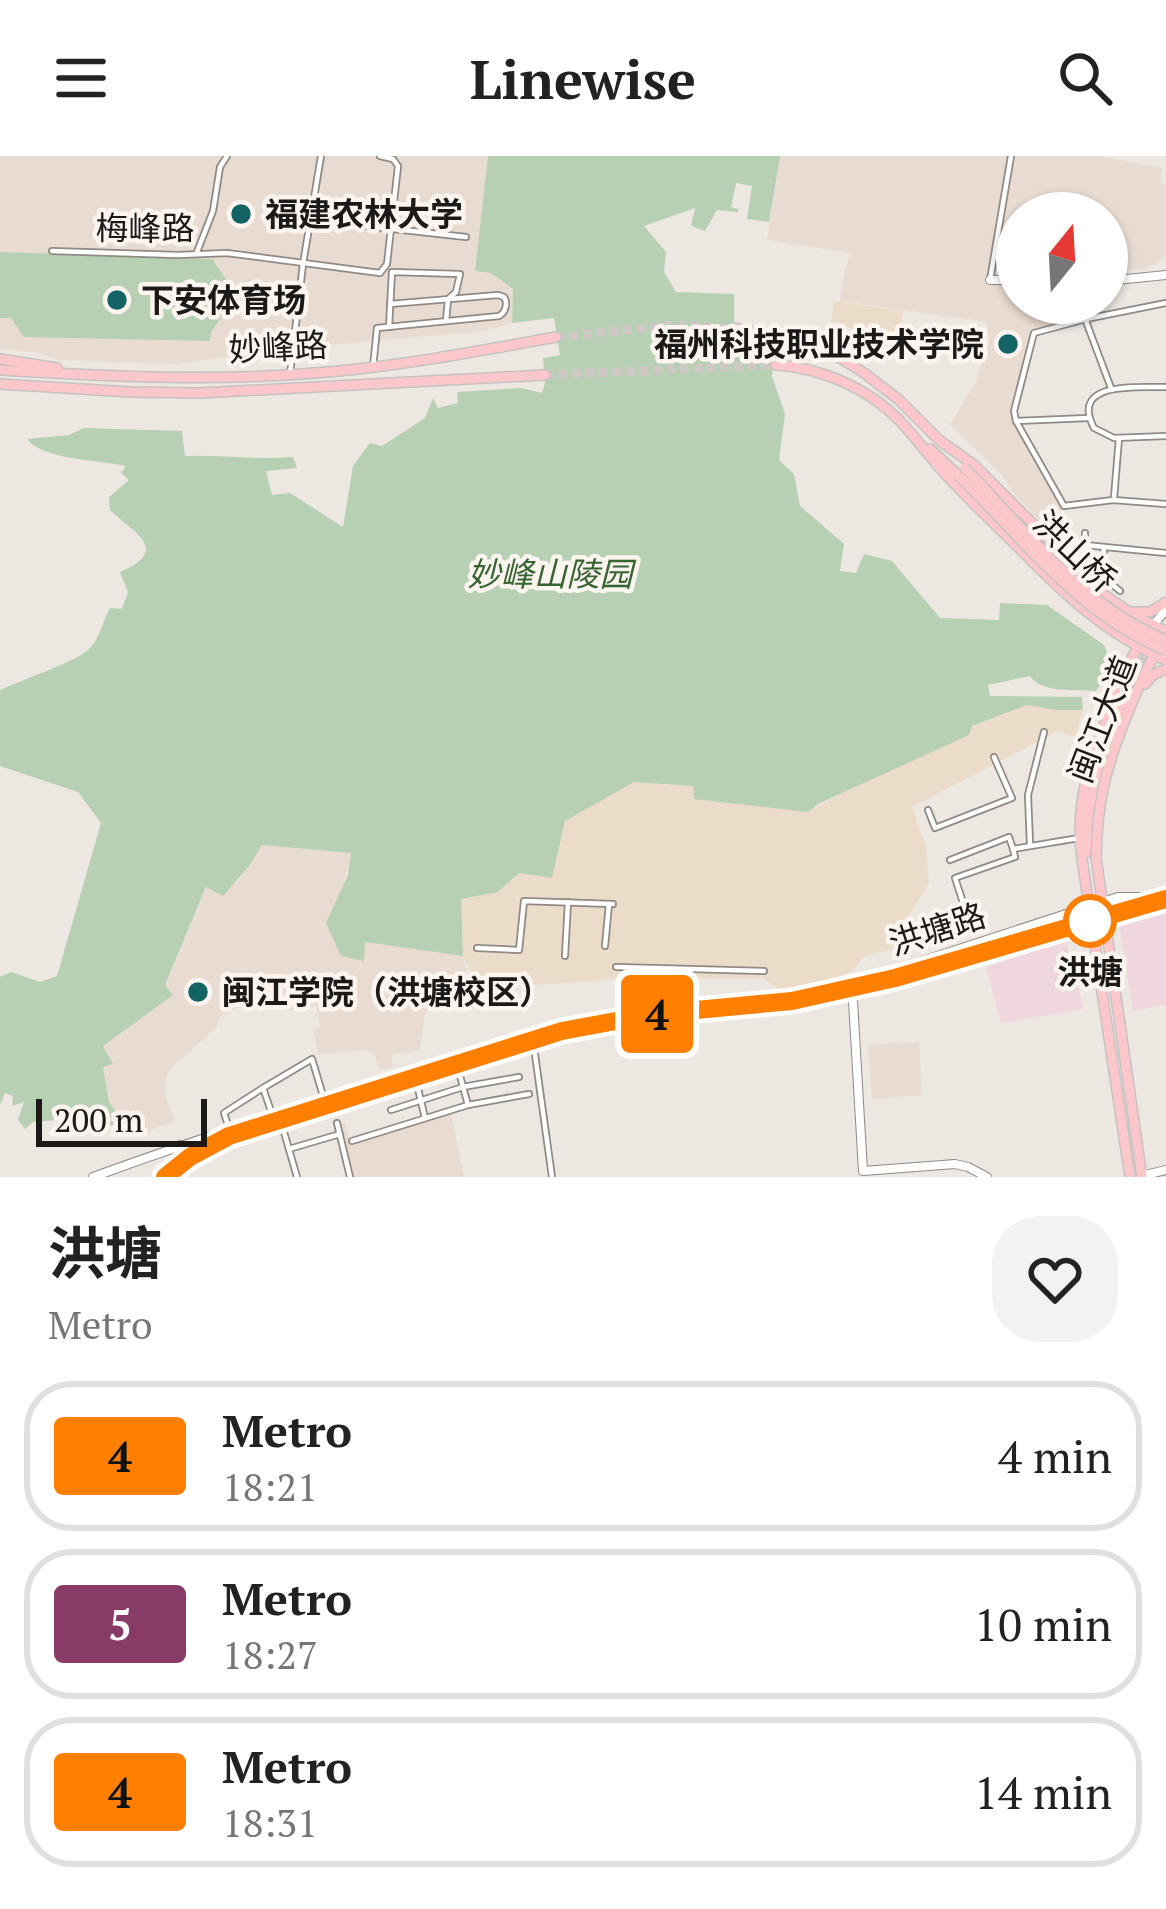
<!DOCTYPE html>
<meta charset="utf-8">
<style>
:root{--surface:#fff;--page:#f2f2f2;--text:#222;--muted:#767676;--line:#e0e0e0}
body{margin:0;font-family:"PT Serif","Noto Sans SC",serif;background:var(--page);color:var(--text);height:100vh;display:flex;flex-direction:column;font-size:45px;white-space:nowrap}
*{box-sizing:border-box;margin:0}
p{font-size:39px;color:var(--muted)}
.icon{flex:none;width:66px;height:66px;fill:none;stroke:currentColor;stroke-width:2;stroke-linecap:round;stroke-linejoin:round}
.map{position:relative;height:1021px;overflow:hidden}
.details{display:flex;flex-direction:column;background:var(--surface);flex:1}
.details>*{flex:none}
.badge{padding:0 24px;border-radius:9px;font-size:42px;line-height:78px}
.needle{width:78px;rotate:18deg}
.controls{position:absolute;left:996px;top:36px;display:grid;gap:24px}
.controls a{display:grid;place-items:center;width:132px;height:132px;border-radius:50%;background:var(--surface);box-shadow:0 3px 9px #0004;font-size:60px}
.scale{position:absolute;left:36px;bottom:30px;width:171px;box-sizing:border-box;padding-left:12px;border:6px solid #1c1a18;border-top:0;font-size:33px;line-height:42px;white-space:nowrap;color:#1c1a18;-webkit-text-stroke:9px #fbf4ef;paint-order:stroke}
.map>.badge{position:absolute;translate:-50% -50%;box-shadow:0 0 0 6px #fff}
.round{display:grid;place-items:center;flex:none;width:126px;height:126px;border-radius:48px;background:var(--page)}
.headline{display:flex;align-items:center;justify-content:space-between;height:204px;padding:0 48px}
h1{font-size:57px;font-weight:700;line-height:90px}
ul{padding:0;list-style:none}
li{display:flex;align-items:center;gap:36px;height:150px;margin:0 24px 18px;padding:0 24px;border:6px solid var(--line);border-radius:48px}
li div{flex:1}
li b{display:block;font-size:45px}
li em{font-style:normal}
li .badge{min-width:132px;font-weight:700;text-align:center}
header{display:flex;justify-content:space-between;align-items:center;height:156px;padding:0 48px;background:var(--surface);font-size:54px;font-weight:700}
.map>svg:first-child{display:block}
.commercial{fill:#f0d7df}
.built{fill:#e8dbd1}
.medical{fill:#ebdcc9}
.green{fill:#b7d0b4}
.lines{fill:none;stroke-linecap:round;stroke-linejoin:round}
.primary-tunnel{stroke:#cec8c4;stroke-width:9;stroke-dasharray:9 4.5;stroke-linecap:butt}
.street-casing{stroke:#908a86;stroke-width:8}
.secondary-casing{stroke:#908a86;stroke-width:10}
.primary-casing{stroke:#c4c3c3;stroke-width:12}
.street{stroke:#fff;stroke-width:4.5}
.secondary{stroke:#fff;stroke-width:8}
.primary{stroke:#fbc7cb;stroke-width:9}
.primary-bridge-casing{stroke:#c4c3c3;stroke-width:12;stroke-linecap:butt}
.primary-bridge{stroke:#fbc7cb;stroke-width:9}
.line-casing{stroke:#fff;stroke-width:27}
.line{stroke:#ff7f00;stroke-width:18}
.poi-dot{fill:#146465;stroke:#fbf4ef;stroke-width:4.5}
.stop-dot{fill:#fff;stroke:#ff7f00;stroke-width:6}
.labels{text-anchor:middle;stroke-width:9;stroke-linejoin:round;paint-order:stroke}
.poi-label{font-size:33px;font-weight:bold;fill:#1c1a18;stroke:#fbf4ef;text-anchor:start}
.street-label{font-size:33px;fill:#1c1a18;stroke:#fbf4ef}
.park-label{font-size:33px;font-style:italic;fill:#386433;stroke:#fbf4ef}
.stop-label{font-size:33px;font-weight:bold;fill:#1c1a18;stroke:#fbf4ef}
</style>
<header><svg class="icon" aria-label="menu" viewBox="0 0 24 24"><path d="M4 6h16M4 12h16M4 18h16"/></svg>Linewise<svg class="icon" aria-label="search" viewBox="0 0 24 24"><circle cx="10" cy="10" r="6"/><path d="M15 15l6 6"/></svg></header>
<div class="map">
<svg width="1166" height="1021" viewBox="0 0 1166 1021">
<rect width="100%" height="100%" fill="#ede7e2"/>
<!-- commercial -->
<g class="commercial">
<path d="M1166,754v95l-33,6 -14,-88 19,-12z"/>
<path d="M1065,781l19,72 -83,14 -15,-55z"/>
</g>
<!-- built -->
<g class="built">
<path d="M0,0h488l-13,114 16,3 22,16 -1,34 -28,8 -190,17 -120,16 -116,-4 -22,-8 -36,-3z"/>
<path d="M780,0h229l-24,127 32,1v19h63l3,13 -52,16 -21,84 24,47 29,47 -9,1 -12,12 -26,-27 -14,-21 -52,-51 26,-42 15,-47 -3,-1 -1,-12 -147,-21 5,-32 6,-16 -84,-13z"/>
<path d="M1013,0h83l67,12 -3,14 6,2v73l-24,13 -35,-3v-54h-90v62h-23z"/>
<path d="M262,689l90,8 -11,40 24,49 98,14 4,15 -17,23 -20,13 -6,11 -4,32 -29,5 2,12 -14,3 -4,-15 -7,-5 -50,4 -5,-24 7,-2 -4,-23 -29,6 -14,-21 -43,21 -10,6 -3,10 -47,42 -4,10 -1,16 10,27 -48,15 -8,-8 5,-5 -15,-22 -6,-35 9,-2 -10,-19 70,-51 -7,-9 42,-100 29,-3z"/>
<path d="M919,886l3,53 -50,4 -4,-54z"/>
<path d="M451,957l13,64h-112l-12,-53 5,-1 6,20z"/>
</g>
<!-- medical -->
<g class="medical">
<path d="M834,145l69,10 -5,32 -10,-2 -1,7 -20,-3 -5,-11 -21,-11 -10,-2z"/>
<path d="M1027,549l30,5h26l-8,27 -17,-6 -146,76 14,40 3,37 -29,45 4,17 -40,10 -11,15 -38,15 -34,6 -18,-14h-132l-107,8 -2,-10 -49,-1 -10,-19 -2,-57 37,-7 75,-78 61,-32 60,4v12l114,13 164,-84z"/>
</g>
<!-- green -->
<g class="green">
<path d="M488,0h292l-11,66 -22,-3 5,-33 -16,-3 -5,24 7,2v3l-21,-2 -12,21 -14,-5 4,-18 -51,18 22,26 -2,20 12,20 58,2v43l42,6 -4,33 13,38 -6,46 15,14 6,32 44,38 -4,27 16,2 8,-19 28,7 48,57 59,2 1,-17 47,2 57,40 6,15 -2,13 -12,18c-21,-2 -53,3 -66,-15l-42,9 2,11 92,1 1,13h-26l-30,-5 -55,21 -3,9 -151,69 -10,8 -114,-13 -1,-13 -59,-4 -69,39 -13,57 -33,-5 -21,19 -37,7 2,57 -98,-14 -1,19 -23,-5 -15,-33 22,-48 3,-22 -89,-8 -13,21 -26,30 -17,-9 -41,98 8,10 -70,51 10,18 -10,3 6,35 8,11h7v11l-37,4 -4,-10 -50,4 -8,7 -7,-9 6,-18 -12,4 1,-10 -8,-3 -5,12v-128l11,-5 29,10 17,-6 44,-153 -23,-31 -78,-26v-76c19,-9 75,-28 88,-40 12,-11 14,-28 22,-42l12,1 6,-17 -8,-20c53,-23 12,-40 -10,-62l-1,-13 20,-17 -8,-7 5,-7c-27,-6 -83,-6 -99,-27l42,-4 15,-7 98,3 3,25c37,-1 72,4 108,1l4,11 -31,3 6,24 18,-2 53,34 10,-61 17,-23 12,3 43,-28 8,-20 5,10 20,-5 -1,-11 64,-4 21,5 3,-10 -2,-25 17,-3 -6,-37 -42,5 1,-34 -22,-16 -16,-2z"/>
<path d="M0,96l212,7 21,30 1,21 -9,2 -14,20 -1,9 -186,-4 -13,-19h-11z"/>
</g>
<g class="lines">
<!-- primary-tunnel -->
<g class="primary-tunnel">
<path d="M556,181l118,-12 60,3"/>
<path d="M545,219l231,-10"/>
<path d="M1128,533l21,-40"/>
</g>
<!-- street casing -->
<g class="street-casing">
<g id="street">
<path d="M330,66l136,15"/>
<path d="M52,95l126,4 49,-2 153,20 7,-9 11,-98 -5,-7 -13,-3"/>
<path d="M197,96l16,-41 7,-44 7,-11"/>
<path d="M990,124l21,-124"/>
<path d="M1083,147l4,21 24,64"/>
<path d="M1166,147l-80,16 -52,14 -20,78 2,10 48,85 49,-6 53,4"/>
<path d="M389,171l3,-55 68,2 -4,18 -8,7 -2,22"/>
<path d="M373,211l4,-39 122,-12c7,-4 9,-13 5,-19l-6,-2 -108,9"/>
<path d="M290,218l13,-110 18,-108"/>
<path d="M1166,231c-27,1 -97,-7 -72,41l20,10 52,-2"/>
<path d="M1016,265l72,-3"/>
<path d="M1114,342l5,-60"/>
<path d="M1085,377v27l18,1"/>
<path d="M1085,389l81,8"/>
<path d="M1104,391l-2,29 18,15"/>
<path d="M1085,404l17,16"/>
<path d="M928,654l7,18 77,-30 -18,-41"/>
<path d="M1030,688l-2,-49 16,-63"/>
<path d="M950,704l59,-23 4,12"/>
<path d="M973,777l-18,-55 60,-21 -2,-8 66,-11"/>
<path d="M605,790l4,-42"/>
<path d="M477,792l42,2 5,-49 89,3"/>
<path d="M565,800l3,-54"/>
<path d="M616,811l148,4"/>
<path d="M533,884l19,137"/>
<path d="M414,916l11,46"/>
<path d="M460,920l8,29"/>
<path d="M391,954l72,-23 56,-10"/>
<path d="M272,958l-9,-26 49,-29 12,40"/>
<path d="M279,959l18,62"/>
<path d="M337,967l13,54"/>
<path d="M230,975l-6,-18 39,-25"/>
<path d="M352,985l116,-36 61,-11"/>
<path d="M289,993l51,-15"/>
</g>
</g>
<!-- secondary casing -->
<g class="secondary-casing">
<g id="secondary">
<path d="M990,124h27"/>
<path d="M1107,125l59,-6"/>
<path d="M1153,469l13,-15"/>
<path d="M852,828l11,187 92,-7 13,3 19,10"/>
<path d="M1141,1020l25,-6"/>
<path d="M93,1021c172,-63 348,-113 524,-164l36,-8 109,-1 31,-4 59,-16 266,-87h48"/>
<path d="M179,1021l1,-32"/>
</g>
</g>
<!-- primary casing -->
<g class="primary-casing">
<g id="primary">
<path d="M734,172l62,12 44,18 24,15 34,26 41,41 35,25 129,129 33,23 30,14"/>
<path d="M0,203l57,9"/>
<path d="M776,209c46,3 92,23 124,56 17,18 31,38 48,56 23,25 48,48 72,72 45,46 86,85 146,111"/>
<path d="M0,214c113,7 226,12 339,1 73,-7 145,-21 217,-34"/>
<path d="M0,228l130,8 70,1 345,-18"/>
<path d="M930,293l28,26"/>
<path d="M1133,456h17l16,-10"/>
<path d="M1145,528l8,-9 13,-6"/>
<path d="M1086,697c1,-68 16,-103 42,-164"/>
<path d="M1130,1021l-48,-318c-8,-61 10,-102 31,-157 11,-28 21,-53 40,-77"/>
<path d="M1142,1021l-46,-319c1,-59 11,-94 33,-148 10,-24 19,-47 35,-68"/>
</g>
</g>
<!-- street -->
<use href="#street" class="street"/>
<!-- secondary -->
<use href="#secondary" class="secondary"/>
<!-- primary -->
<use href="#primary" class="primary"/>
<!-- primary-bridge casing -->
<g class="primary-bridge-casing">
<g id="primary-bridge">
<path d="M965,312c60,62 119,139 201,172"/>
<path d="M958,319c64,63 123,142 208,175"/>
</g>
</g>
<!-- primary-bridge -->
<use href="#primary-bridge" class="primary-bridge"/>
</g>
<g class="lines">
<!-- line casing -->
<g class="line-casing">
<path id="line" d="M165,1021l25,-20 39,-21 333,-105 92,-17 138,-13 103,-23 271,-79"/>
</g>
<!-- line -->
<use href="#line" class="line"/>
</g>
<!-- markers -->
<g class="poi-dot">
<circle cx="241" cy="58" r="12"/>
<circle cx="117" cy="144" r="12"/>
<circle cx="1008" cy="188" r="12"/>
<circle cx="198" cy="836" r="12"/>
</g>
<circle class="stop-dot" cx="1090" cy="765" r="24"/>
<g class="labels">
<!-- poi labels -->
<g class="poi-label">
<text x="265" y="70">福建农林大学</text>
<text x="141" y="156">下安体育场</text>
<text x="984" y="200" text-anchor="end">福州科技职业技术学院</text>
<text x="222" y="848">闽江学院（洪塘校区）</text>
</g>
<!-- street labels -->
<g class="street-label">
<text x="145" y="84">梅峰路</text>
<text transform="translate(278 191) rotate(-3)" y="12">妙峰路</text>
<text transform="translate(1075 395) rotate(44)" y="12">洪山桥</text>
<text transform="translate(1102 563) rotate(-69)" y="12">闽江大道</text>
<text transform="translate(937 773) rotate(-18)" y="12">洪塘路</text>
</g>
<!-- park labels -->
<g class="park-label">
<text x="550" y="430">妙峰山陵园</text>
</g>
<!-- stop labels -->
<g class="stop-label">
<text x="1090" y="828">洪塘</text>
</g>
</g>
</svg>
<div class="controls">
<a><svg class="needle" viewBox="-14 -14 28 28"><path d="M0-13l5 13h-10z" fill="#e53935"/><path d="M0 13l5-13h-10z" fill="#767676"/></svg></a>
</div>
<div class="scale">200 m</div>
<b class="badge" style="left:657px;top:858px;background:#ff7f00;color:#111">4</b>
</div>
<section class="details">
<div class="headline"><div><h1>洪塘</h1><p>Metro</p></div><a class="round"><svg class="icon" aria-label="heart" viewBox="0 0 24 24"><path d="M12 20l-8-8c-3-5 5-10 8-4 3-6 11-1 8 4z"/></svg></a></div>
<ul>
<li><span class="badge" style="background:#ff7f00;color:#111">4</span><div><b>Metro</b><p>18:21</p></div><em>4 min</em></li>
<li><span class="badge" style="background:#893b67;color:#fff">5</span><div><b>Metro</b><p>18:27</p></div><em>10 min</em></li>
<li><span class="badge" style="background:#ff7f00;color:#111">4</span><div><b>Metro</b><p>18:31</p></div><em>14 min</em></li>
</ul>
</section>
